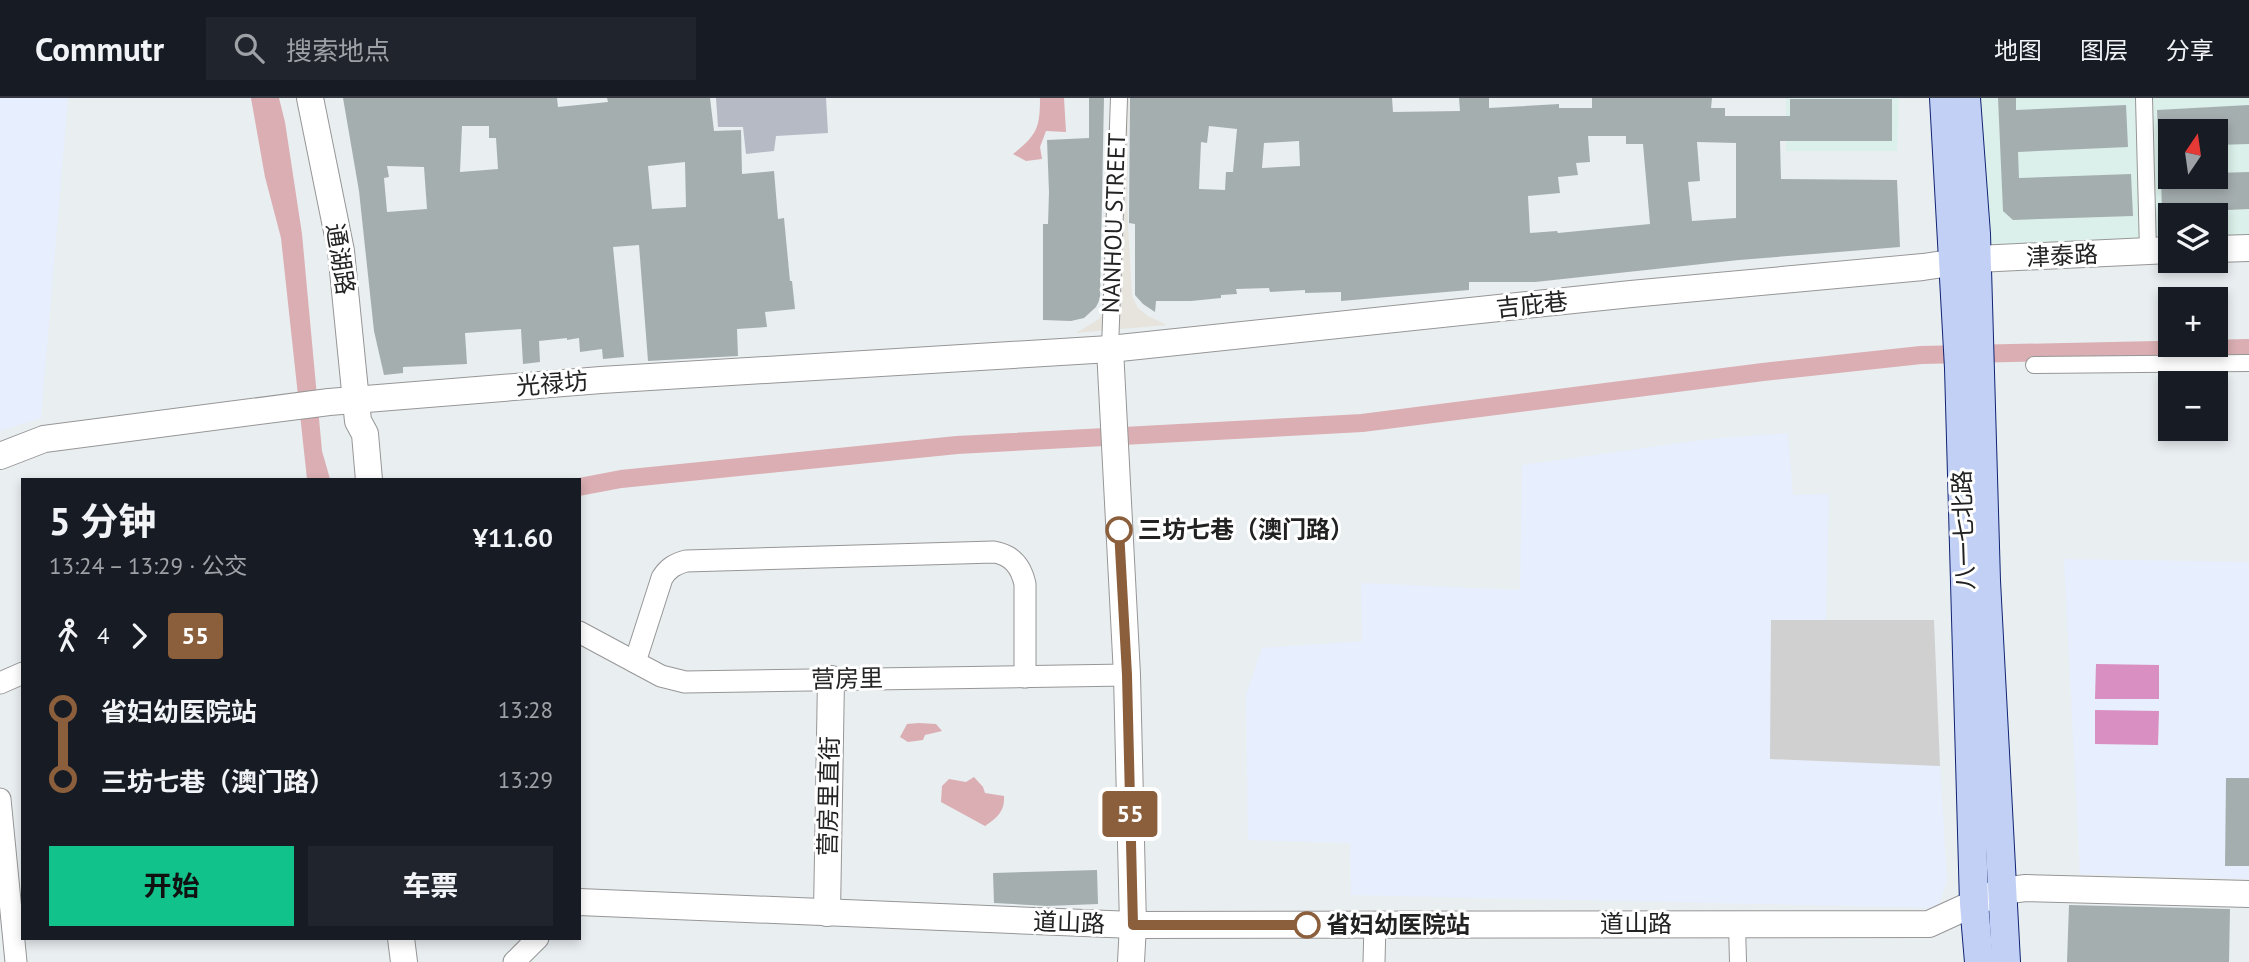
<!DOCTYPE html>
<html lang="zh">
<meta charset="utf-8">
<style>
:root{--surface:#171b24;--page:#20242c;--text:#f1f3f6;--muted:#9ea1a6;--line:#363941;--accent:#12c28b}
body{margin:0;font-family:"PT Sans","Noto Sans SC",sans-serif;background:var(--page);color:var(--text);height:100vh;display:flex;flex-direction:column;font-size:26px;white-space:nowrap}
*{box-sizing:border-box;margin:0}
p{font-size:23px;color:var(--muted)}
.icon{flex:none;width:38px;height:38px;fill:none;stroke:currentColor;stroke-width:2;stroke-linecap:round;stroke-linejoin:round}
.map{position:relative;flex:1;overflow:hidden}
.panel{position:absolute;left:21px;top:380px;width:560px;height:462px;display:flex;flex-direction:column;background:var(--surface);border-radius:0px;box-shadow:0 4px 10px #0003}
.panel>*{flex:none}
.badge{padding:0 14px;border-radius:5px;font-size:24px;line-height:46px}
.needle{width:46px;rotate:13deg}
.controls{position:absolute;left:2158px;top:21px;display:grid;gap:14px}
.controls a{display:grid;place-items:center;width:70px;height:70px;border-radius:0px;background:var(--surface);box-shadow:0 4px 10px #0003;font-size:35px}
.map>.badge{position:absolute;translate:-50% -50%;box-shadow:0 0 0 4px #fff}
.legs{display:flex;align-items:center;gap:10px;height:77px;padding:0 28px;font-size:23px}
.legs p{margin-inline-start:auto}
.headline{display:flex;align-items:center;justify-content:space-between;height:119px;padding:0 28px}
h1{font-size:38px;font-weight:700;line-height:52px}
.button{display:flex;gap:14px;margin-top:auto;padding:14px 28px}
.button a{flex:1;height:80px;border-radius:0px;background:var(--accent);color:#111;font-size:28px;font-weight:700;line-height:80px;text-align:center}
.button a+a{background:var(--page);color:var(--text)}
ul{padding:0 28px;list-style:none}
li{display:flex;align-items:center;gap:24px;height:70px;font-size:26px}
li i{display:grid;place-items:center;width:10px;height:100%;margin:0 9px;background:currentColor}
li i::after{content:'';width:18px;height:18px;margin:-9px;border:5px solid;border-radius:50%;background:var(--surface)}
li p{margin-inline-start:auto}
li:first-child i{background:linear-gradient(#0000 50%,currentColor 0)}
li:last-child i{background:linear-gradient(currentColor 50%,#0000 0)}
header{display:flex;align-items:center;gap:42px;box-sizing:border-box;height:98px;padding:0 35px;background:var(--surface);border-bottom:2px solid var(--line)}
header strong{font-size:33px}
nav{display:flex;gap:38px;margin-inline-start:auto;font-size:24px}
.search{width:490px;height:63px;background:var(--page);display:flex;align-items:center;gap:18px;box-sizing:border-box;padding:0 24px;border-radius:0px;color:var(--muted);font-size:26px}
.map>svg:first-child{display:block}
.commercial{fill:#dbf0ea;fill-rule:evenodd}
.education{fill:#e7eefd}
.religious{fill:#d0d0d0}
.construction{fill:#b5bac5}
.pitch{fill:#d98fc2}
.plaza{fill:#e7e4de}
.water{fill:#daaeb2}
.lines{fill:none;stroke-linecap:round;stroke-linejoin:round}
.canal{stroke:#daaeb2;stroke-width:18}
.building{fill:#a5aeaf;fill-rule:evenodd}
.pedestrian-casing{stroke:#969696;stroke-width:18}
.minor-casing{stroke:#969696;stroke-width:23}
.tertiary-casing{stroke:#969696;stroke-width:28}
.secondary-casing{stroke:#0f2373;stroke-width:30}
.pedestrian{stroke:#fff;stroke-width:16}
.minor{stroke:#fff;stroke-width:21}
.tertiary{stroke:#fff;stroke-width:26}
.secondary{stroke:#c3d0f5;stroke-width:28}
.line-1-casing{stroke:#fff;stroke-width:16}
.line-1{stroke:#8b5e3c;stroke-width:10}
.stop-1-dot{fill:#fff;stroke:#8b5e3c;stroke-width:3.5}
.labels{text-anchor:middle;stroke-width:6;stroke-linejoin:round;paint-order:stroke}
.street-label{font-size:24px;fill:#222;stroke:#fff}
.stop-label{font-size:24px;font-weight:bold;fill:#222;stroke:#fff;text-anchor:start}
</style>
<header>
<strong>Commutr</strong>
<div class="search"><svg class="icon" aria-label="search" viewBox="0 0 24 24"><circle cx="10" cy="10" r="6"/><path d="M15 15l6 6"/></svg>搜索地点</div>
<nav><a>地图</a><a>图层</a><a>分享</a></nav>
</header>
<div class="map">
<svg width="2249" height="864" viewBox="0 0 2249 864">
<rect width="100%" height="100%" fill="#e9eef1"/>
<!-- commercial -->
<g class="commercial">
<path d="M1786,0h113l-2,53h-111z"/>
<path d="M1979,0h270v141l-33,1v-25h-46v26l-183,6zM2170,33h46v46h-46z"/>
</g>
<!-- education -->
<g class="education">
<path d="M0,0h68l-27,320 -41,13z"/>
<path d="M1788,335l5,62 36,-1 -3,127h-55l-1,138 170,7 7,114 -9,28 -587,-13 -1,-52 -102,-3 -2,-145 16,-47 100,-7 -1,-58 159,7 2,-125 187,-26z"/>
<path d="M2064,461l185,3v317l-169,-5z"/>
</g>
<!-- religious -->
<path class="religious" d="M1771,522h163l6,146 -170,-7z"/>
<!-- construction -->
<path class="construction" d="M716,0h110l2,35 -52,3 -2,15 -28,3 -3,-27h-25z"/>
<!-- pitch -->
<g class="pitch">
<path d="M2096,566l63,1v34h-64z"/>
<path d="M2095,612l64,1 -1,34 -63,-1z"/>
</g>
<!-- plaza -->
<path class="plaza" d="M1112,0h17l-2,106 5,92 6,12 10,8 19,9 -91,8 23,-14 8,-11z"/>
<!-- water -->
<g class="water">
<path d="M251,0h28l6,24 17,112 20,217 8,28h-23l-26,-241 -16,-61z"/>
<path d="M1040,0h24l2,34 -20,-1 -6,16 2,12 -16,2 -13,-7c24,-19 27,-26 27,-56z"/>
<path d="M919,625l17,1 6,7 -17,4 -2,5 -15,2 -8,-5 7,-13z"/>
<path d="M974,679l9,10 2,6 19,3c1,15 -7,22 -19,30l-44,-24 1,-16 7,-7 17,3z"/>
</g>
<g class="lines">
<!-- canal -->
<path class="canal" d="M579,389l42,-8 336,-34 405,-22 401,-51 158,-17 328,-7"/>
</g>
<!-- building -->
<g class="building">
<path d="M343,0h214l1,9 50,-5 -1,-4h103l4,33 27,-1 1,44 32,-3 4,48 6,-1 6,63h2l3,28 -30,3 2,15 -30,2 1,27 -90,5 -9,-116 -26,2 11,110 -21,2 -1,-10 -22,3 -1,-14 -12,2v-2l-28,3 1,21 -17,2 -2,-35 -56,4 2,31 -64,3v6l-19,2 -10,-44 -15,-140zM462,28h27v12h7l2,31 -38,3zM685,64l1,45 -34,2 -4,-43zM387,68l37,1 3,42 -40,3 -3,-34 5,-1z"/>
<path d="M1089,0h15l-4,201 -4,8 -12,11 -13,3 -28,-1v-96h5l1,-32 -2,-52 42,-2z"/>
<path d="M1130,0h262l1,14 67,-1 -1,-13h30v10l70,-4v4h33v-10h120l-1,10h14v8h65v-17h102v42h-112l1,38 116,1 3,67 -161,13 -204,22h-66v8l-128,11v-9l-36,1v-3l-35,2 -1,-4 -33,1 1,5 -16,1v3l-30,3h-35l-1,11 -12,-8 -8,-9v-71l-6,-1zM1209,28l28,3 -4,43h-7l-1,18 -26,-1 2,-47 6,1zM1588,38h38v8h17l7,80 -92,9 -1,-2 -27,2 -2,-37 32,-3 -2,-16 20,-2 -2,-12 14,-1zM1299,43l1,25 -38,2 2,-25zM1697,44l39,1v75l-44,3 -4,-39 12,-1z"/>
<path d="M1998,0h18v12l110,-5 2,42 -110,5 1,26 112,-4 2,42 -120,4 -10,-9z"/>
<path d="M2249,7v39l-33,1v-14h-58l-1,-21z"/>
<path d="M2249,74v37l-87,4 -1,-36h55v-4z"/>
<path d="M2226,680h23v88h-24z"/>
<path d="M1097,772l1,34 -51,2 -53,-3 -1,-30z"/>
<path d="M2069,807l161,4 -1,53h-162z"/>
</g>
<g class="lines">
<!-- pedestrian casing -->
<g class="pedestrian-casing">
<g id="pedestrian">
<path d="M2144,0l4,153"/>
<path d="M1110,251l9,-251"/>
<path d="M2034,267l215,-2"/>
<path d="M1737,826l1,38"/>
</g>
</g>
<!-- minor casing -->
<g class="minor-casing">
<g id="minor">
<path d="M579,534l82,44 24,6 442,-7"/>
<path d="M635,564l27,-84c6,-10 13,-14 24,-17l308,-9c18,3 27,14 31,32v93"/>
<path d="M0,585l23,-10"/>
<path d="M0,701l16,163"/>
<path d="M514,864l24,-24"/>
<path d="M1374,864l1,-38"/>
</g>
</g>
<!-- tertiary casing -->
<g class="tertiary-casing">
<g id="tertiary">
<path d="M310,0l31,153 17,170 7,13 4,46"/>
<path d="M2216,151l33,-1"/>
<path d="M1110,251l17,326 6,250 -2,37"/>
<path d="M0,358l44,-17 285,-37 272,-22 509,-31 521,-55 292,-27 54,-8 193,-9"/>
<path d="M579,804l554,23 796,-1 72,-33 25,-3 223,6"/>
<path d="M827,815l4,-234"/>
<path d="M401,840l3,24"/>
</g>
</g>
<!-- secondary casing -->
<g class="secondary-casing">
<g id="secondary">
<path d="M1944,0l15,270 15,535 5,59"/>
<path d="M1966,0l10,136 10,347 20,381"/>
</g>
</g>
<!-- pedestrian -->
<use href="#pedestrian" class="pedestrian"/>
<!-- minor -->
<use href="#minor" class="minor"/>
<!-- tertiary -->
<use href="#tertiary" class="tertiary"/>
<!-- secondary -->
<use href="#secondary" class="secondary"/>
</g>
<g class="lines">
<!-- line-1 casing -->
<g class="line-1-casing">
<path id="line-1" d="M1119,432l8,145 6,250h174"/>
</g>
<!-- line-1 -->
<use href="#line-1" class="line-1"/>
</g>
<!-- markers -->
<g class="stop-1-dot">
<circle cx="1119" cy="432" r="12"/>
<circle cx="1307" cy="827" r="12"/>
</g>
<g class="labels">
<!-- street labels -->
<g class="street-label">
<text transform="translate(1114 125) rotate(-88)" y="8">NANHOU STREET</text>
<text transform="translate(2062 158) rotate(-3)" y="8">津泰路</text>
<text transform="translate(340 161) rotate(81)" y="8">通湖路</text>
<text transform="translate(1532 207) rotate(-6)" y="8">吉庇巷</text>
<text transform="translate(552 286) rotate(-5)" y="8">光禄坊</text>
<text transform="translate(1964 432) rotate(-92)" y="8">八一七北路</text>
<text transform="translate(847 581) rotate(-1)" y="8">营房里</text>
<text transform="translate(829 698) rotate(-89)" y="8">营房里直街</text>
<text transform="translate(1069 825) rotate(2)" y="8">道山路</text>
<text x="1636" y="834">道山路</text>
</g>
<!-- stop labels -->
<g class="stop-label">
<text x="1138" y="440">三坊七巷（澳门路）</text>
<text x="1326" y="835">省妇幼医院站</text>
</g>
</g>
</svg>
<div class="controls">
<a><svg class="needle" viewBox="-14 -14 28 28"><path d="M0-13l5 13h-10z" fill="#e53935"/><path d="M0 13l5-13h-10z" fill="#9ea1a6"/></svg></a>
<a><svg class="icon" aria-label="layers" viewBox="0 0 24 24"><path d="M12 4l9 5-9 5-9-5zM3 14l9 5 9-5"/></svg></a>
<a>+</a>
<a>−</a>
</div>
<b class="badge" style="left:1130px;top:716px;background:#8b5e3c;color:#fff">55</b>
<section class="panel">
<div class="headline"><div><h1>5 分钟</h1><p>13:24 – 13:29 · 公交</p></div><b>¥11.60</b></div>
<div class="legs"><svg class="icon" aria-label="walk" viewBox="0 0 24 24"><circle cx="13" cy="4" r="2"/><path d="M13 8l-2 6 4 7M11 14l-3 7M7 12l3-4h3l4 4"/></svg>4<svg class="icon" aria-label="forward" viewBox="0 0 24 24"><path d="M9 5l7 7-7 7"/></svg><b class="badge" style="background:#8b5e3c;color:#fff">55</b></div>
<ul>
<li><i style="color:#8b5e3c"></i><b>省妇幼医院站</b><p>13:28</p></li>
<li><i style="color:#8b5e3c"></i><b>三坊七巷（澳门路）</b><p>13:29</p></li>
</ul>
<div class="button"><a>开始</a><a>车票</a></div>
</section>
</div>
